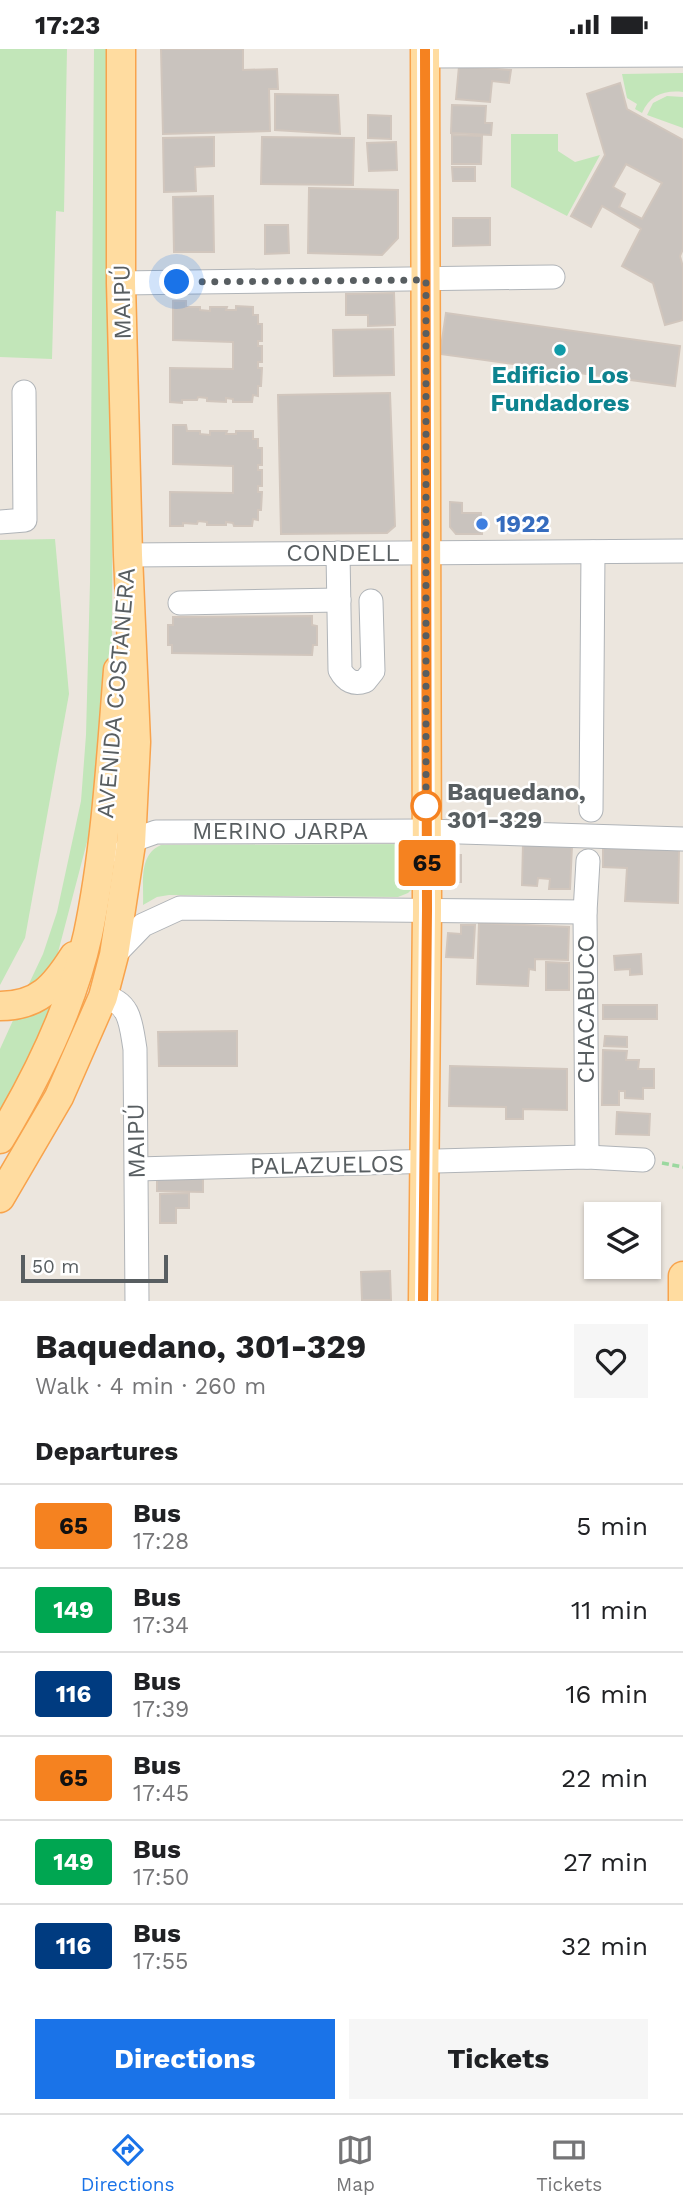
<!DOCTYPE html>
<meta charset="utf-8">
<style>
:root{--surface:#fff;--page:#f6f6f6;--text:#202124;--muted:#757577;--line:#e0e0e0;--accent:#1a73e8}
body{margin:0;font-family:"Work Sans",sans-serif;background:var(--page);color:var(--text);height:100vh;display:flex;flex-direction:column;font-size:26px;white-space:nowrap}
*{box-sizing:border-box;margin:0}
p{font-size:23px;color:var(--muted)}
.icon{flex:none;width:38px;height:38px;fill:none;stroke:currentColor;stroke-width:2;stroke-linecap:round;stroke-linejoin:round}
.map{position:relative;height:1252px;overflow:hidden}
.drawer{display:flex;flex-direction:column;background:var(--surface);flex:1}
.drawer>*{flex:none}
.badge{padding:0 14px;border-radius:5px;font-size:24px;line-height:46px}
.buttons{position:absolute;left:584px;top:1153px;display:grid;gap:14px}
.buttons a{display:grid;place-items:center;width:77px;height:77px;border-radius:0px;background:var(--surface);box-shadow:0 2px 5px #0004;font-size:35px}
.scale{position:absolute;left:21px;bottom:18px;width:147px;box-sizing:border-box;padding-left:7px;border:4px solid #585e61;border-top:0;font-size:19px;line-height:24px;white-space:nowrap;color:#585e61;-webkit-text-stroke:5px #fff;paint-order:stroke}
.you{position:absolute;width:35px;height:35px;margin:-18px;border:5px solid #fff;border-radius:50%;background:#1a73e8;box-shadow:0 0 0 10px #1a73e833}
.map>.badge{position:absolute;translate:-50% -50%;box-shadow:0 0 0 4px #fff}
h2{padding:0 35px;font-size:26px;line-height:63px}
.round{display:grid;place-items:center;flex:none;width:74px;height:74px;border-radius:0px;background:var(--page)}
.headline{display:flex;align-items:center;justify-content:space-between;height:119px;padding:0 35px}
h1{font-size:33px;font-weight:700;line-height:52px}
.action{display:flex;gap:14px;margin-top:auto;padding:14px 35px}
.action a{flex:1;height:80px;border-radius:0px;background:var(--accent);color:#fff;font-size:28px;font-weight:700;line-height:80px;text-align:center}
.action a+a{background:var(--page);color:var(--text)}
ul{padding:0;list-style:none}
li{display:flex;align-items:center;gap:21px;height:84px;padding:0 35px;border-top:2px solid var(--line)}
li div{flex:1}
li b{display:block;font-size:26px}
li em{font-style:normal}
li .badge{min-width:77px;font-weight:700;text-align:center}
.status{display:flex;justify-content:space-between;align-items:center;height:49px;padding:0 35px;background:var(--surface);direction:ltr}
.status svg{height:19px;fill:currentColor}
.menu{display:flex;justify-content:space-around;align-items:center;height:98px;border-top:2px solid var(--line);background:var(--surface);font-size:19px;color:var(--muted)}
.menu a{display:grid;justify-items:center;gap:4px}
.menu .selected{color:var(--accent)}
.map>svg:first-child{display:block}
.green{fill:#c2e6b9}
.building{fill:#c9c3be;stroke:#d1c6bd;stroke-width:2;fill-rule:evenodd}
.lines{fill:none;stroke-linecap:round;stroke-linejoin:round}
.minor-casing{stroke:#b0b4b8;stroke-width:25}
.major-casing{stroke:#f8a34c;stroke-width:31}
.path{stroke:#9bd89f;stroke-width:3.5;stroke-dasharray:7 3.5;stroke-linecap:butt}
.minor{stroke:#fff;stroke-width:23}
.major{stroke:#ffdca0;stroke-width:28}
.line-casing{stroke:#fff;stroke-width:16}
.line{stroke:#f58220;stroke-width:10}
.walk{stroke:#585e61;stroke-width:7;stroke-dasharray:0 12.6}
.culture-dot{fill:#0f9aa8;stroke:#fff;stroke-width:2.5}
.shop-dot{fill:#3f7fe0;stroke:#fff;stroke-width:2.5}
.stop-dot{fill:#fff;stroke:#f58220;stroke-width:3.5}
.labels{text-anchor:middle;stroke-width:5;stroke-linejoin:round;paint-order:stroke}
.street-label{font-size:24px;fill:#585e61;stroke:#fff}
.culture-label{font-size:24px;font-weight:bold;fill:#0d838f;stroke:#fff}
.shop-label{font-size:24px;font-weight:bold;fill:#366cbe;stroke:#fff;text-anchor:start}
.stop-label{font-size:24px;font-weight:bold;fill:#585e61;stroke:#fff;text-anchor:start}
</style>
<div class="status"><b>17:23</b><svg viewBox="0 0 49 12"><path d="M0 12V9h3v3zM5 12V6h3v6zM10 12V3h3v9zM15 12V0h3v12zM26 1h20v11H26zM47 4h2v5h-2z"/></svg></div>
<div class="map">
<svg width="683" height="1252" viewBox="0 0 683 1252">
<rect width="100%" height="100%" fill="#ece6de"/>
<!-- green -->
<g class="green">
<path d="M0,0h67l-3,163 -8,-1 -4,148 -52,-2z"/>
<path d="M94,0h20l-2,601 -6,85 -9,69 -41,156 -8,12 -21,16 16,-34 14,-42 24,-111 5,-66 4,-153z"/>
<path d="M683,24v19c-19,-2 -33,3 -41,21l-7,-4 2,-5 -10,-6 -5,-24z"/>
<path d="M667,47l16,1v31l-36,-13 6,-12z"/>
<path d="M511,85h47v17l17,11 25,-7 -33,61 -56,-29z"/>
<path d="M55,490l14,155 -44,244 -25,47v-445z"/>
<path d="M410,795l5,8v34l-7,7 -10,4 -229,-2 -12,2 -14,8c1,-22 -5,-50 18,-60z"/>
<path d="M55,948l-16,41 -39,75v-64l15,-33z"/>
</g>
<!-- building -->
<g class="building">
<path d="M161,0h82v21l34,-1 1,20h-9l1,42 -107,3z"/>
<path d="M459,17l52,4 -2,13 -17,-2 -2,21 -34,-3z"/>
<path d="M620,34l7,26 56,31v109l-3,7 3,11v53l-18,5 -12,-42 -31,-17 19,-37 -39,-23 -11,21 -20,-11 34,-61 -18,-61zM626,115l36,19 -20,36 -23,-12 6,-13 -12,-7z"/>
<path d="M275,45l63,1 2,39 -65,-4z"/>
<path d="M452,56l34,1 -1,17h7l-1,12 -40,-2z"/>
<path d="M368,66l23,1v23l-23,-1z"/>
<path d="M452,86l30,1 -1,28h-29z"/>
<path d="M214,88v29l-19,1 1,24 -32,1 -1,-54z"/>
<path d="M262,88l92,1 -1,47 -92,-1z"/>
<path d="M396,93l1,28 -28,1 -2,-28z"/>
<path d="M452,118h23v14h-22z"/>
<path d="M309,139l89,2v48l-16,17 -74,-2z"/>
<path d="M213,147l1,56h-40l-1,-55z"/>
<path d="M453,169h37v27l-37,1z"/>
<path d="M265,176h23l1,28 -24,1z"/>
<path d="M394,244l1,32 -27,1v-11h-22v-21z"/>
<path d="M173,252h13v6h14v3l10,1v-4h17l-1,3h10v-4l17,1v8h5v9h4v17h-4v5h4v16h-4v6h4l-1,18h-3v10l-5,-1 -1,7h-19v-3l-7,-1v4l-19,-1v-3l-9,-1 -1,3h-15v3l-12,-1v-34l63,1v-27l-60,-2z"/>
<path d="M446,264l234,33 -5,40 -235,-32z"/>
<path d="M393,280l1,46 -60,1 -1,-46z"/>
<path d="M390,344l5,133 -8,7 -106,1 -3,-139z"/>
<path d="M173,376h13l1,6h13v3l10,1v-4h17l-1,3h10v-3h17v8h5v9h4v17h-4v5h4v16h-4v6h4l-1,18h-3v10l-5,-1 -1,7h-18l-1,-3 -7,-1v3h-19v-3l-9,-1 -1,3 -14,-1v3h-13v-34l63,1v-27l-60,-2z"/>
<path d="M450,453l12,1v10h19l1,21h-26l-6,-7z"/>
<path d="M312,567v9l5,1v19h-4l-1,10 -140,-2v-8h-4v-20h5v-8z"/>
<path d="M523,795l49,2 -2,43h-21l1,-10 -12,-1 -1,8 -15,-1z"/>
<path d="M603,798l76,3 -1,53 -53,-2 2,-33 -24,-1z"/>
<rect x="440" y="806" width="21" height="27"/>
<path d="M479,874l90,4 -1,33 -33,-1v11l-6,-1 -1,17 -51,-2z"/>
<path d="M461,876h14l-2,33 -27,-1 2,-24 13,1z"/>
<path d="M641,905l1,20 -12,1v-6l-15,1 -1,-14z"/>
<path d="M546,913l23,1v27h-23z"/>
<rect x="603" y="956" width="54" height="14"/>
<path d="M237,982v35h-78l-1,-34z"/>
<path d="M605,987l22,1v10l-23,-1z"/>
<path d="M603,1001l24,1 -1,9h13l-1,9h16v19h-11v11l-18,-1v-7h-6v14h-17z"/>
<path d="M450,1017l117,3v41l-44,-1v10h-17v-12l-57,-1z"/>
<path d="M617,1063l33,2 -1,21 -33,-1z"/>
<path d="M157,1124l46,1v18l-46,-1z"/>
<path d="M189,1144v15h-13v15h-16v-29z"/>
<path d="M390,1222l1,29h-29l-1,-28z"/>
</g>
<g class="lines">
<!-- minor casing -->
<g class="minor-casing">
<g id="minor">
<path d="M425,7l258,-1"/>
<path d="M121,234l432,-6"/>
<path d="M0,473l25,-2 -1,-128"/>
<path d="M338,504l2,117c6,11 14,15 25,11l8,-10 -2,-70"/>
<path d="M128,506l555,-4"/>
<path d="M180,554l159,-3"/>
<path d="M591,761l2,-258"/>
<path d="M122,804l17,-15 17,-6 271,-1 256,8"/>
<path d="M114,906l29,-30 37,-17 405,4"/>
<path d="M103,948c28,4 28,29 32,52l2,252"/>
<path d="M587,1108l-2,-245 3,-51"/>
<path d="M137,1120l450,-12 56,3"/>
</g>
</g>
<!-- major casing -->
<g class="major-casing">
<g id="major">
<path d="M0,957c39,0 55,-20 74,-50"/>
<path d="M0,1090c38,-63 72,-132 88,-205 18,-86 23,-176 30,-264"/>
<path d="M0,1149l59,-101 44,-100 11,-42 17,-111 5,-102 -8,-187 -7,-272v-234"/>
<path d="M423,1252l4,-391 -2,-861"/>
<path d="M683,1252v-25"/>
</g>
</g>
<!-- path -->
<path class="path" d="M662,1114l21,4"/>
<!-- minor -->
<use href="#minor" class="minor"/>
<!-- major -->
<use href="#major" class="major"/>
</g>
<g class="lines">
<!-- line casing -->
<g class="line-casing">
<path id="line" d="M423,1252l4,-391 -2,-861"/>
</g>
<!-- line -->
<use href="#line" class="line"/>
<!-- walk -->
<path class="walk" d="M177,233l249,-2v526"/>
</g>
<!-- markers -->
<circle class="culture-dot" cx="560" cy="301" r="7"/>
<circle class="shop-dot" cx="482" cy="475" r="7"/>
<circle class="stop-dot" cx="426" cy="757" r="14"/>
<g class="labels">
<!-- street labels -->
<g class="street-label">
<text transform="translate(122 253) rotate(-91)" y="8">MAIPÚ</text>
<text x="343" y="512">CONDELL</text>
<text transform="translate(116 644) rotate(-85)" y="8">AVENIDA COSTANERA</text>
<text x="280" y="790">MERINO JARPA</text>
<text transform="translate(586 960) rotate(-90)" y="8">CHACABUCO</text>
<text transform="translate(136 1092) rotate(-91)" y="8">MAIPÚ</text>
<text transform="translate(327 1116) rotate(-1)" y="8">PALAZUELOS</text>
</g>
<!-- culture labels -->
<g class="culture-label">
<text x="560" y="334">Edificio Los<tspan x="560" dy="28">Fundadores</tspan></text>
</g>
<!-- shop labels -->
<g class="shop-label">
<text x="496" y="483">1922</text>
</g>
<!-- stop labels -->
<g class="stop-label">
<text x="447" y="751">Baquedano,<tspan x="447" dy="28">301-329</tspan></text>
</g>
</g>
</svg>
<div class="buttons">
<a><svg class="icon" aria-label="layers" viewBox="0 0 24 24"><path d="M12 4l9 5-9 5-9-5zM3 14l9 5 9-5"/></svg></a>
</div>
<div class="scale">50 m</div>
<div class="you" style="left:177px;top:233px"></div>
<b class="badge" style="left:427px;top:814px;background:#f58220;color:#111">65</b>
</div>
<section class="drawer">
<div class="headline"><div><h1>Baquedano, 301-329</h1><p>Walk · 4 min · 260 m</p></div><a class="round"><svg class="icon" aria-label="heart" viewBox="0 0 24 24"><path d="M12 20l-8-8c-3-5 5-10 8-4 3-6 11-1 8 4z"/></svg></a></div>
<h2>Departures</h2>
<ul>
<li><span class="badge" style="background:#f58220;color:#111">65</span><div><b>Bus</b><p>17:28</p></div><em>5 min</em></li>
<li><span class="badge" style="background:#00a651;color:#fff">149</span><div><b>Bus</b><p>17:34</p></div><em>11 min</em></li>
<li><span class="badge" style="background:#003b80;color:#fff">116</span><div><b>Bus</b><p>17:39</p></div><em>16 min</em></li>
<li><span class="badge" style="background:#f58220;color:#111">65</span><div><b>Bus</b><p>17:45</p></div><em>22 min</em></li>
<li><span class="badge" style="background:#00a651;color:#fff">149</span><div><b>Bus</b><p>17:50</p></div><em>27 min</em></li>
<li><span class="badge" style="background:#003b80;color:#fff">116</span><div><b>Bus</b><p>17:55</p></div><em>32 min</em></li>
</ul>
<div class="action"><a>Directions</a><a>Tickets</a></div>
</section>
<nav class="menu">
<a class="selected"><svg class="icon" aria-label="directions" viewBox="0 0 24 24"><path d="M12 3l9 9-9 9-9-9zM9 14v-3h6M13 9l2 2-2 2"/></svg>Directions</a>
<a><svg class="icon" aria-label="map" viewBox="0 0 24 24"><path d="M3 6l6-2 6 2 6-2v14l-6 2-6-2-6 2zM9 4v14M15 6v14"/></svg>Map</a>
<a><svg class="icon" aria-label="tickets" viewBox="0 0 24 24"><path d="M3 7h18v10H3zM15 7v10"/></svg>Tickets</a>
</nav>
